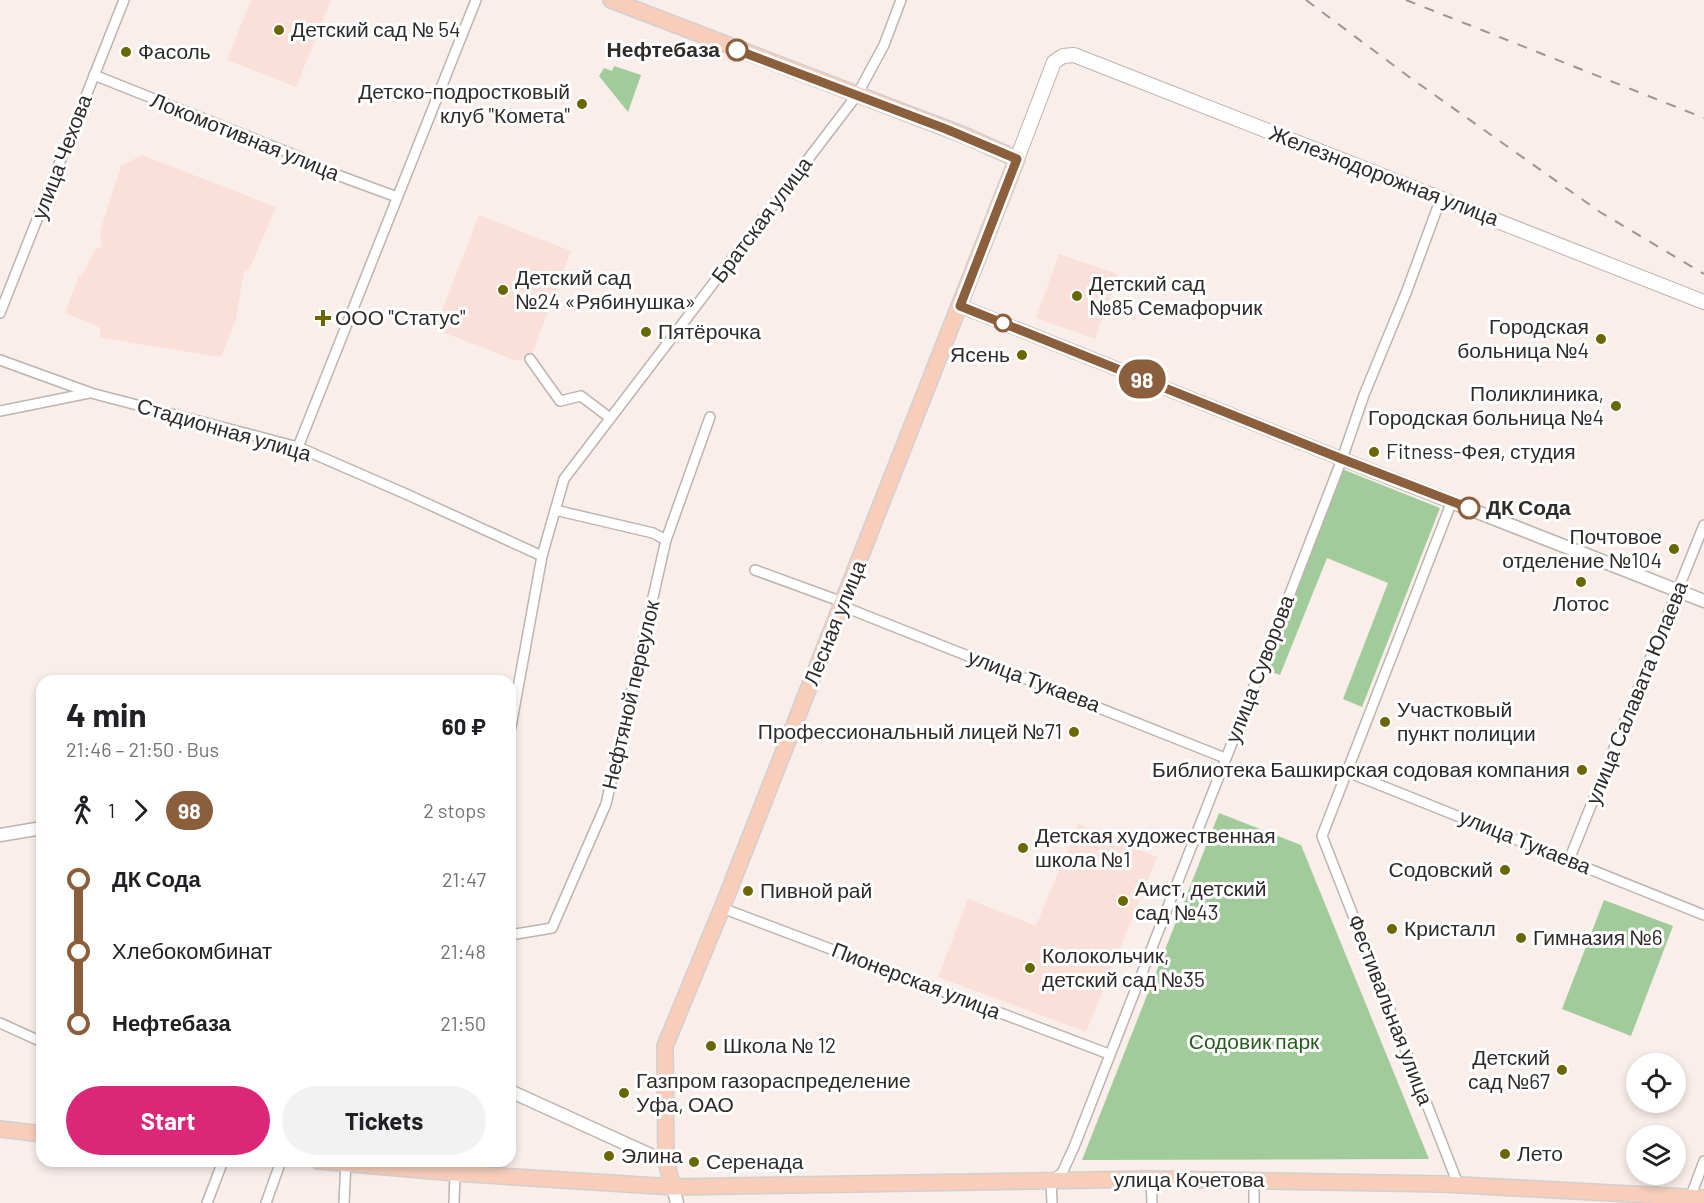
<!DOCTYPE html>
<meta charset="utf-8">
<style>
:root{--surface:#fff;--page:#f2f2f2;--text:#202124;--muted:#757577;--accent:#db2777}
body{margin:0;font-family:Barlow,sans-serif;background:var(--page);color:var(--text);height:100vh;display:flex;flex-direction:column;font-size:22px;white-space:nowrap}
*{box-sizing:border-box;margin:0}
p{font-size:20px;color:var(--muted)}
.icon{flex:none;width:33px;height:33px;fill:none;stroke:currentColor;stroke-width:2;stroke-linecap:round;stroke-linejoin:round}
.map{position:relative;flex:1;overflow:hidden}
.panel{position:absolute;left:36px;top:675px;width:480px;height:492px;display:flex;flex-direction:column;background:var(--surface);border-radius:18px;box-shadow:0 3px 9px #0003}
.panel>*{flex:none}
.badge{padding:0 12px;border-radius:20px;font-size:21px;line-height:39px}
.fabs{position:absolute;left:1626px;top:1053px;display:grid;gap:12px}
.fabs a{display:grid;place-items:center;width:60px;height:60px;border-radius:50%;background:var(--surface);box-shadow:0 3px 9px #0003;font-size:30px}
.map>.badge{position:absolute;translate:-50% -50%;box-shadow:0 0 0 3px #fff}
.legs{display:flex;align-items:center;gap:9px;height:66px;padding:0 30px;font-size:20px}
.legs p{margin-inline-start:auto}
.head{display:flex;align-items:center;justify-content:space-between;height:102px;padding:0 30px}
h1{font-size:33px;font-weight:700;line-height:45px}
.button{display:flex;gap:12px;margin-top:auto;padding:12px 30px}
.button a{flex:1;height:69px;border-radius:36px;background:var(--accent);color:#fff;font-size:24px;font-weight:700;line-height:69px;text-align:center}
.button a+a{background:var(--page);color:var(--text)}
ul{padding:0 30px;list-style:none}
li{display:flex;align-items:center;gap:21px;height:72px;font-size:22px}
li i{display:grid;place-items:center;width:9px;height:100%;margin:0 8px;background:currentColor}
li i::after{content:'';width:15px;height:15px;margin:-8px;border:4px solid;border-radius:50%;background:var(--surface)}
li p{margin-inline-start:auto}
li:first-child i{background:linear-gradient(#0000 50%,currentColor 0)}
li:last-child i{background:linear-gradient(currentColor 50%,#0000 0)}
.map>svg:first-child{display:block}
.education{fill:#fae0d9}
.green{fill:#a2cb9b}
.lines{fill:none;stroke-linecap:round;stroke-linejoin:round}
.minor-casing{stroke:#bdb3af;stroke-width:12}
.tertiary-casing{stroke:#bdb3af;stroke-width:15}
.secondary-casing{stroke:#bdb3af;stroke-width:16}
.primary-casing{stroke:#d1d0d0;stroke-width:18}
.minor{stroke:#fff;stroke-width:9}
.tertiary{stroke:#fff;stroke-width:12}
.secondary{stroke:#fff;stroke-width:14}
.primary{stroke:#f8cdba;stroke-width:15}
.rail{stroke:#9d9592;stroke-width:2;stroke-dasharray:10 10;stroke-linecap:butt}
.line-1-casing{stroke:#fff;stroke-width:14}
.line-1{stroke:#8b5e3c;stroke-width:9}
.poi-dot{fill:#6a6600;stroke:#fff;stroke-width:2}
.stop-1-dot{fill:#fff;stroke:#8b5e3c;stroke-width:3}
.labels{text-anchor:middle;stroke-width:6;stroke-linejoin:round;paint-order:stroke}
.poi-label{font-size:21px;fill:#2f2b29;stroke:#fff;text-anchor:start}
.stop-label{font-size:21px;font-weight:bold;fill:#2f2b29;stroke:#fff;text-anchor:end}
.street-label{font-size:21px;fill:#2f2b29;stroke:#fff}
.park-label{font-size:21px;fill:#265d1d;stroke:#fff}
</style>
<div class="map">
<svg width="1704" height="1203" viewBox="0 0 1704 1203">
<rect width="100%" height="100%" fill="#f9eeea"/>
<!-- education -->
<g class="education">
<path d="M251,0h80l-35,87 -69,-27z"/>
<path d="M142,155l134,52 -26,61 -6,4 -8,47 -15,38 -120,-19 -2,-11 -34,-14 14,-38 3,1 13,-26 7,-4 -2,-14 21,-66z"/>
<path d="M479,215l92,36 -39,103 -11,7 -10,-2 -76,-30z"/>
<path d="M1059,254l59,20 -23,65 -59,-21z"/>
<path d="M1078,824l79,33 -71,175 -148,-55 30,-78 68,27z"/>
</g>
<!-- green -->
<g class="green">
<path d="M614,66l27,9 -13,37 -29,-36 5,-8 8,3z"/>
<path d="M1342,469l98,39 -78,199 -19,-8 45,-116 -61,-25 -47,117 -16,-6z"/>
<path d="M1219,813l82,32 128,314 -347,1z"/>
<path d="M1604,900l69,26 -42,110 -69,-27z"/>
</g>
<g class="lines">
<!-- minor casing -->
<g class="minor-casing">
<g id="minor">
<path d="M94,75l203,81 32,16 68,25"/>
<path d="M0,313l124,-313"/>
<path d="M530,359l30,42 21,-5 29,22"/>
<path d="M0,360l91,33 207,54 108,47 136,62"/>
<path d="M0,411l89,-18"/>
<path d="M298,447l178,-447"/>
<path d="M1452,501l-130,335 136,348"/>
<path d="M555,510l98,23 13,7"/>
<path d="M755,570l82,30 5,6 383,152"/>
<path d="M510,732l32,-176 22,-77 293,-384 27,-50 17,-45"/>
<path d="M1345,771l359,144"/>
<path d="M1569,860l135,-335"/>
<path d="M722,908l387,146"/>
<path d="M510,935l42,-7 54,-124 60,-264 44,-123"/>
<path d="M0,1023l42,19"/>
<path d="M1151,1179l1,24"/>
<path d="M1689,1201l15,-40"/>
<path d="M207,1203l16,-42"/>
<path d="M266,1203l15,-42"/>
<path d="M344,1203l2,-41"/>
<path d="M454,1203l1,-30"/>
<path d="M1052,1203l-1,-22 11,-8 12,-26 183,-468 85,-220 22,-64 42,-102 35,-95"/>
<path d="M1254,1203v-23"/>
</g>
</g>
<!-- tertiary casing -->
<g class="tertiary-casing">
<g id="tertiary">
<path d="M960,306l382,153 362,142"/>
<path d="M0,835l42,-7"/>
<path d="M510,1091l156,71"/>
<path d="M673,1187l4,16"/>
</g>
</g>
<!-- secondary casing -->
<g class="secondary-casing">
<path id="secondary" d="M1017,159l37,-97 9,-6 11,-1 630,247"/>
</g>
<!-- primary casing -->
<g class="primary-casing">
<g id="primary">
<path d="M611,0l355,136 51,23 -295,749 -57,138 1,116 7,25"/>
<path d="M0,1129l42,5"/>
<path d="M318,1161l137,12 218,14 478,-8 292,5 261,14"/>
</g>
</g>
<!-- minor -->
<use href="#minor" class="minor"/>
<!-- tertiary -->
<use href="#tertiary" class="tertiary"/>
<!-- secondary -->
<use href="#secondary" class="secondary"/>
<!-- primary -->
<use href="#primary" class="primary"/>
<!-- rail -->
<g class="rail">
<path d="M1306,0l106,79 188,133 104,62"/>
<path d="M1406,0l298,118"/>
</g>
</g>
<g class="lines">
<!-- line-1 casing -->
<g class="line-1-casing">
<path id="line-1" d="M737,50l209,79 71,30 -57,147 382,153 127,49"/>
</g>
<!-- line-1 -->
<use href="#line-1" class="line-1"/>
</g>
<!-- markers -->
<g class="poi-dot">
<circle cx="279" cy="30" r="6"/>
<circle cx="126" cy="52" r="6"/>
<circle cx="582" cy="104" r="6"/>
<circle cx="503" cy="290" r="6"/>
<circle cx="1077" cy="296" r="6"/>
<path d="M320 309h6v6h6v6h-6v6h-6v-6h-6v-6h6z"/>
<circle cx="646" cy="332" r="6"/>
<circle cx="1601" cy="339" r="6"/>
<circle cx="1022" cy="355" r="6"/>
<circle cx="1616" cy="406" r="6"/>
<circle cx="1374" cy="452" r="6"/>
<circle cx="1674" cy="549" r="6"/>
<circle cx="1581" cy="582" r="6"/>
<circle cx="1385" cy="722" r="6"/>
<circle cx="1074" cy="732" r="6"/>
<circle cx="1582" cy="770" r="6"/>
<circle cx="1023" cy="848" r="6"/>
<circle cx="1505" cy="870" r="6"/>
<circle cx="748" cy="891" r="6"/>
<circle cx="1123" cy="901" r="6"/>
<circle cx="1392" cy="929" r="6"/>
<circle cx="1521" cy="938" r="6"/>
<circle cx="1030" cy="968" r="6"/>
<circle cx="711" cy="1046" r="6"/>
<circle cx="1562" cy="1070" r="6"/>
<circle cx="624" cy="1093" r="6"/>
<circle cx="1505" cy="1154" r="6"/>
<circle cx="609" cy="1156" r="6"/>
<circle cx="694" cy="1162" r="6"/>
</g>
<g class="stop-1-dot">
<circle cx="737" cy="50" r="10"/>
<circle cx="1003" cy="323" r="8"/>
<circle cx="1469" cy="508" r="10"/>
</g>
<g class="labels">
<!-- poi labels -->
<g class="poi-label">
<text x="291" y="37">Детский сад № 54</text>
<text x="138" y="59">Фасоль</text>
<text x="570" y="99" text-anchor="end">Детско-подростковый<tspan x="570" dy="24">клуб "Комета"</tspan></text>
<text x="515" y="285">Детский сад<tspan x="515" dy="24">№24 «Рябинушка»</tspan></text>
<text x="1089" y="291">Детский сад<tspan x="1089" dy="24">№85 Семафорчик</tspan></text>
<text x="335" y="325">ООО "Статус"</text>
<text x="1589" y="334" text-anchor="end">Городская<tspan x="1589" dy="24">больница №4</tspan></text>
<text x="658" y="339">Пятёрочка</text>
<text x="1010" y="362" text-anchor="end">Ясень</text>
<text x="1604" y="401" text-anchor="end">Поликлиника,<tspan x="1604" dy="24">Городская больница №4</tspan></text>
<text x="1386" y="459">Fitness-Фея, студия</text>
<text x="1662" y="544" text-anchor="end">Почтовое<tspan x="1662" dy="24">отделение №104</tspan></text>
<text x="1581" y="611" text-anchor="middle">Лотос</text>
<text x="1397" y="717">Участковый<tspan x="1397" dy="24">пункт полиции</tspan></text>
<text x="1062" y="739" text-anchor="end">Профессиональный лицей №71</text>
<text x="1570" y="777" text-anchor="end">Библиотека Башкирская содовая компания</text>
<text x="1035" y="843">Детская художественная<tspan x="1035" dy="24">школа №1</tspan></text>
<text x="1493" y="877" text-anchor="end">Содовский</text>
<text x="1135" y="896">Аист, детский<tspan x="1135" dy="24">сад №43</tspan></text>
<text x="760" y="898">Пивной рай</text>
<text x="1404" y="936">Кристалл</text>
<text x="1533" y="945">Гимназия №6</text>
<text x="1042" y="963">Колокольчик,<tspan x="1042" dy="24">детский сад №35</tspan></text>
<text x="723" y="1053">Школа № 12</text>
<text x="1550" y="1065" text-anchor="end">Детский<tspan x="1550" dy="24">сад №67</tspan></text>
<text x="636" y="1088">Газпром газораспределение<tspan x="636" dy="24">Уфа, ОАО</tspan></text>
<text x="1517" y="1161">Лето</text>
<text x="621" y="1163">Элина</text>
<text x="706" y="1169">Серенада</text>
</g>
<!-- stop labels -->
<g class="stop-label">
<text x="720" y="57">Нефтебаза</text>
<text x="1486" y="515" text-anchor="start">ДК Сода</text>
</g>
<!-- street labels -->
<g class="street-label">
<text transform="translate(245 137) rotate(22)" y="7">Локомотивная улица</text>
<text transform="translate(62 157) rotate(-69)" y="7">улица Чехова</text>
<text transform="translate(1384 176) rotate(21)" y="7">Железнодорожная улица</text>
<text transform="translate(762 220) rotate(-53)" y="7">Братская улица</text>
<text transform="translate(224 430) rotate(16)" y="7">Стадионная улица</text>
<text transform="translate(835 623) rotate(-68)" y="7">Лесная улица</text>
<text transform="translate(1260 669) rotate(-69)" y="7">улица Суворова</text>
<text transform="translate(1034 681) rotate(21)" y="7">улица Тукаева</text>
<text transform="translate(1637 693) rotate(-68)" y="7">улица Салавата Юлаева</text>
<text transform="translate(631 695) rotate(-77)" y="7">Нефтяной переулок</text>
<text transform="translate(1525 842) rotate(22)" y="7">улица Тукаева</text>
<text transform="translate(916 981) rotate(21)" y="7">Пионерская улица</text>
<text transform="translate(1390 1010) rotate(69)" y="7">Фестивальная улица</text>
<text x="1189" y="1187">улица Кочетова</text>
</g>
<!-- park labels -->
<g class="park-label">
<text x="1254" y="1049">Содовик парк</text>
</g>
</g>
</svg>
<div class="fabs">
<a><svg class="icon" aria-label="locate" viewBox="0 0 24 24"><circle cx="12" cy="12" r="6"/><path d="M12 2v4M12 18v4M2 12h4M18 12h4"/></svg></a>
<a><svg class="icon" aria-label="layers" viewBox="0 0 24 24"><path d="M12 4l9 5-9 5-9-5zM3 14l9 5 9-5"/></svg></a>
</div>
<b class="badge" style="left:1142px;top:379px;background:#8b5e3c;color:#fff">98</b>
<section class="panel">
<div class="head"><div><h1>4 min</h1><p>21:46 – 21:50 · Bus</p></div><b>60 ₽</b></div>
<div class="legs"><svg class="icon" aria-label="walk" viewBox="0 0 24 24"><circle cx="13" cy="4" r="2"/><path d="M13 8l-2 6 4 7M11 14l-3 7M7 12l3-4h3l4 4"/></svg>1<svg class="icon" aria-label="forward" viewBox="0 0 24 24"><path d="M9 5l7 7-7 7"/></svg><b class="badge" style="background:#8b5e3c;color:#fff">98</b><p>2 stops</p></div>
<ul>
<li><i style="color:#8b5e3c"></i><b>ДК Сода</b><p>21:47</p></li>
<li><i style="color:#8b5e3c"></i><span>Хлебокомбинат</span><p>21:48</p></li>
<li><i style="color:#8b5e3c"></i><b>Нефтебаза</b><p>21:50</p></li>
</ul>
<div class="button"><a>Start</a><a>Tickets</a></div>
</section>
</div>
